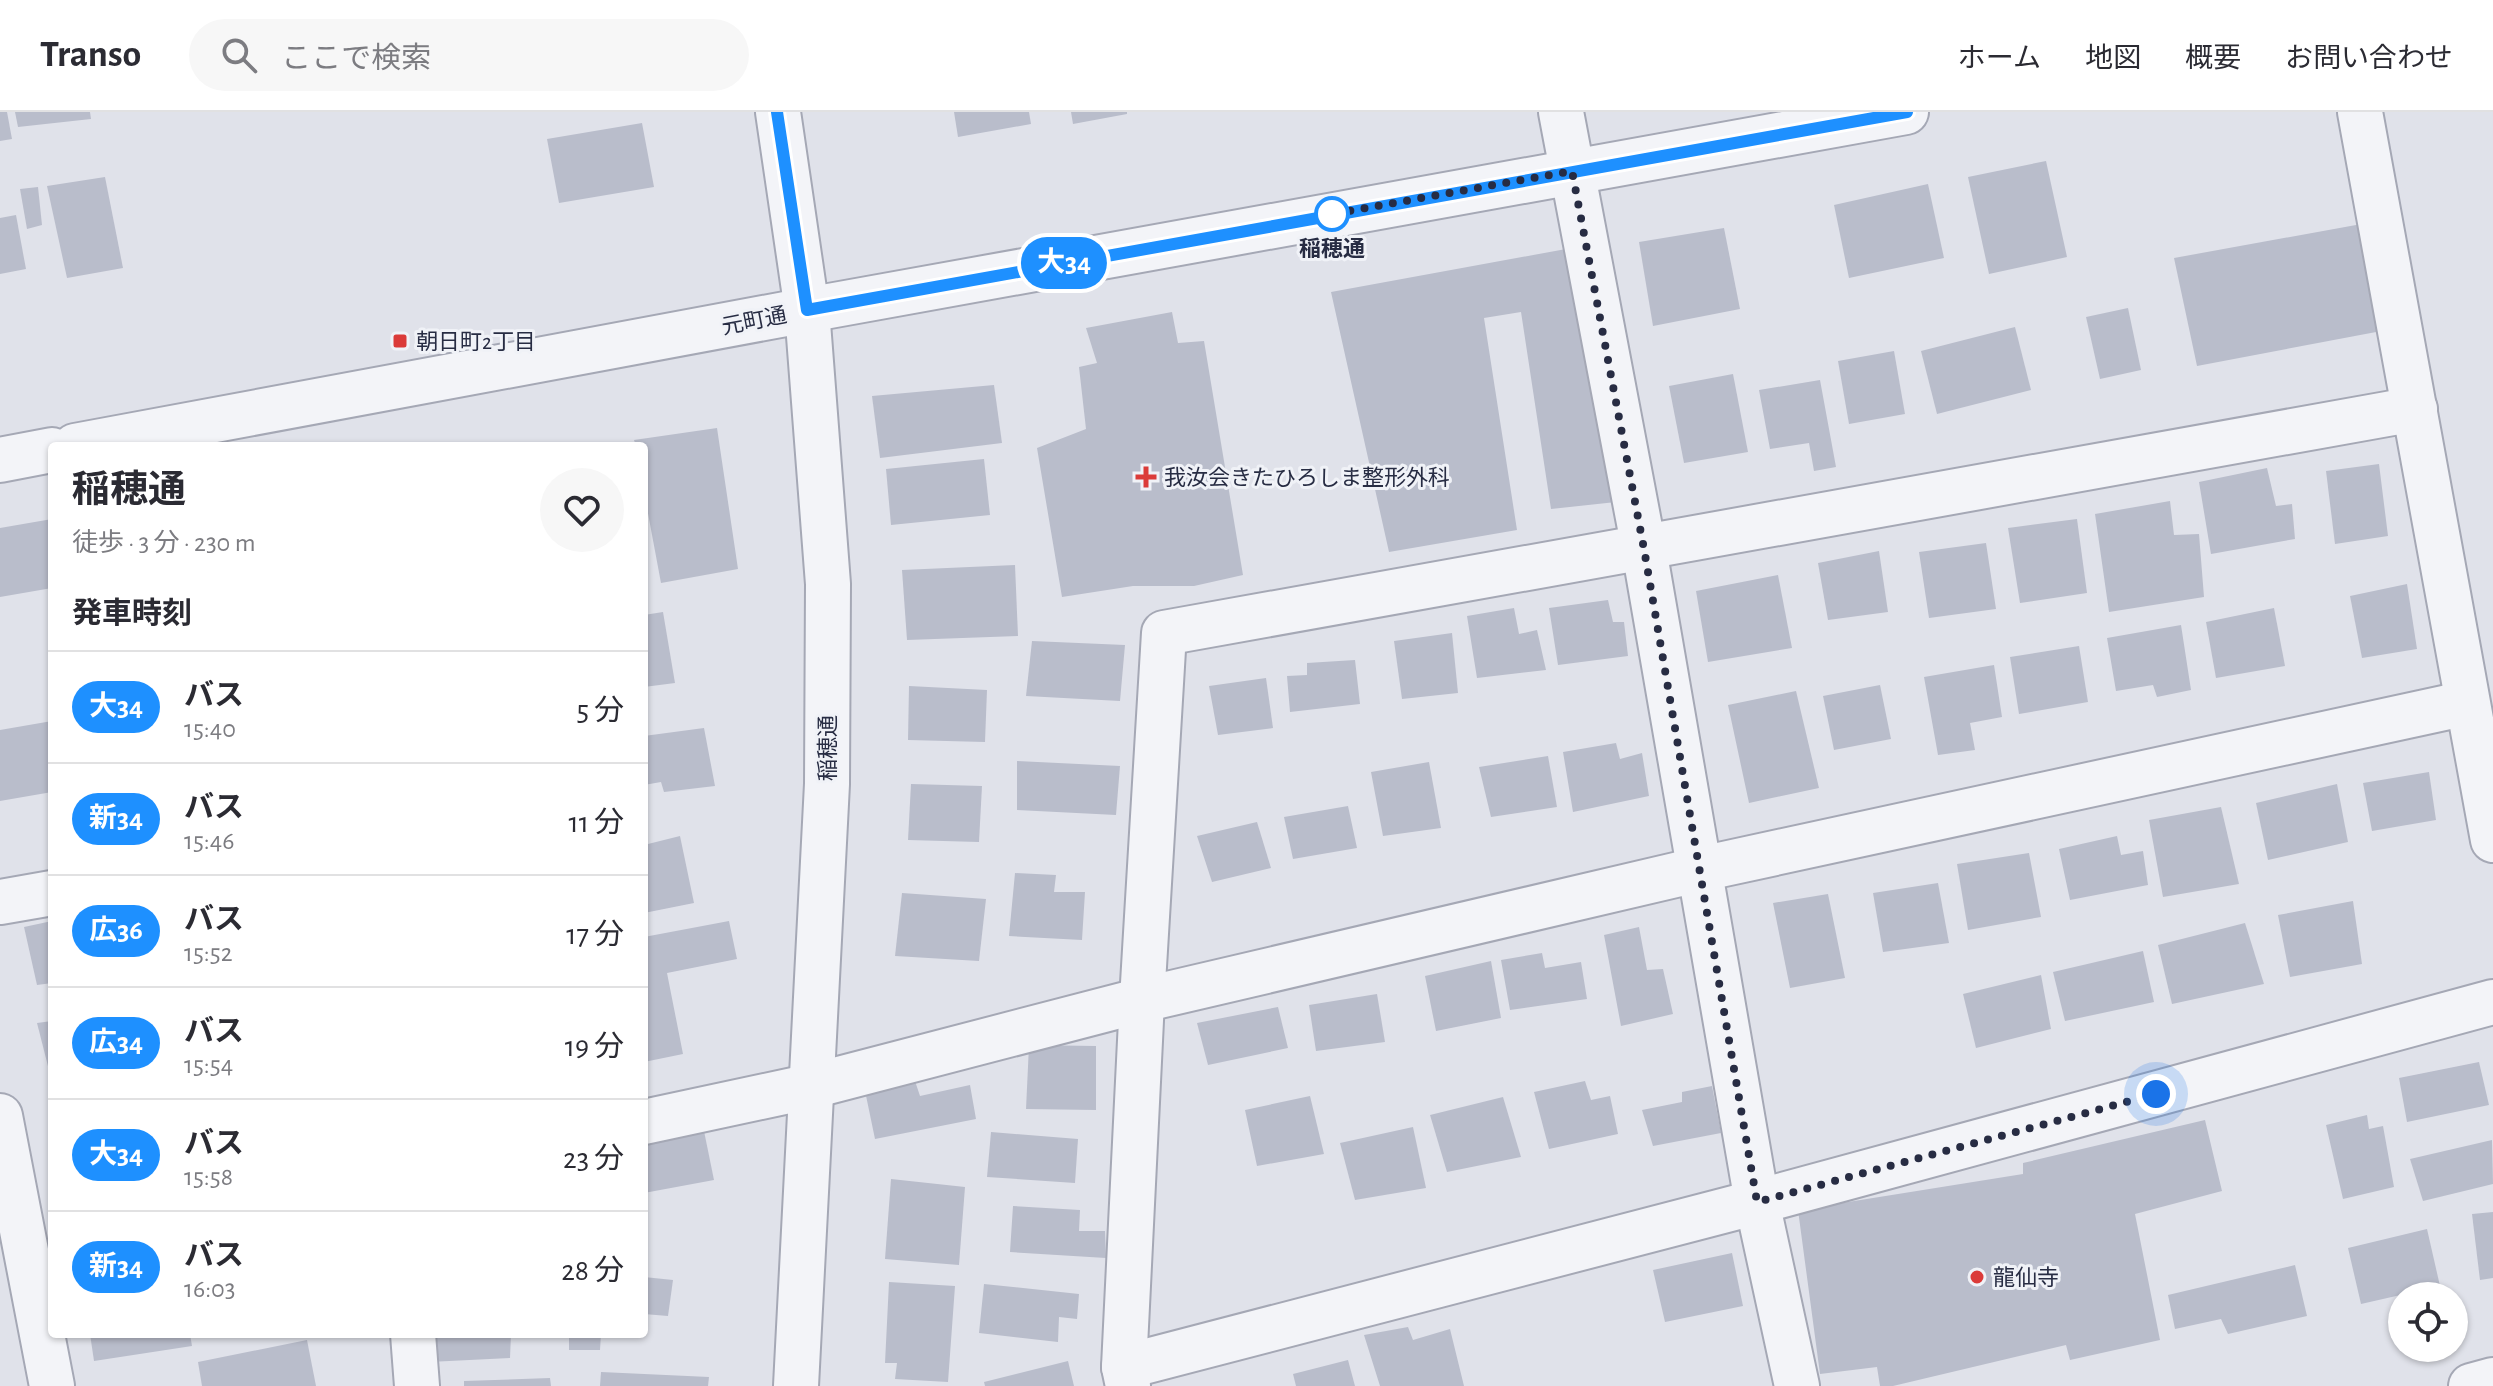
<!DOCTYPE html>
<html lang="ja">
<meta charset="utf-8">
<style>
:root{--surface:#fff;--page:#f7f7f7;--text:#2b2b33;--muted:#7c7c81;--line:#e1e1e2}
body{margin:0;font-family:"Alegreya Sans","Noto Sans JP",sans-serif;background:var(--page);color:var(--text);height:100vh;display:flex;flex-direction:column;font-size:30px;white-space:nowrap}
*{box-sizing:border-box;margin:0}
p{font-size:26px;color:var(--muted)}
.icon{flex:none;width:44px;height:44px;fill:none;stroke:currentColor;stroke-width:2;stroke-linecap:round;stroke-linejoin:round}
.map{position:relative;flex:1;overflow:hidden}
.sheet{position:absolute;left:48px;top:330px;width:600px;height:896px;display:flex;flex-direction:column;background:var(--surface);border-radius:8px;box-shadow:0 2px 6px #0004}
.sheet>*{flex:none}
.badge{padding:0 16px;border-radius:26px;font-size:28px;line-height:52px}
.tools{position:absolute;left:2388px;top:1170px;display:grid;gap:16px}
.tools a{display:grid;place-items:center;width:80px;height:80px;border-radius:50%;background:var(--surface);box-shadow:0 2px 6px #0004;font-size:40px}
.you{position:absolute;width:40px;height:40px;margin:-20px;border:6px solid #fff;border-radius:50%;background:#1a73e8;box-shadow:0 0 0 12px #1a73e833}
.map>.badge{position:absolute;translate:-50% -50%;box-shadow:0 0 0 4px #fff}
h2{padding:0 24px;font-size:30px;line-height:72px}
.round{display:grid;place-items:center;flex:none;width:84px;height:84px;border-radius:42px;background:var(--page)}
.summary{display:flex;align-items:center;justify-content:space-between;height:136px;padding:0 24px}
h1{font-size:38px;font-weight:700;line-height:60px}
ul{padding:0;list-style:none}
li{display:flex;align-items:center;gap:24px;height:112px;padding:0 24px;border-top:2px solid var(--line)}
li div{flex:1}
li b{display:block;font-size:30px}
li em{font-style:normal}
li .badge{min-width:88px;font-weight:700;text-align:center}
header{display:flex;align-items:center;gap:48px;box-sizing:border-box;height:112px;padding:0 40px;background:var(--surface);border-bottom:2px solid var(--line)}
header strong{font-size:38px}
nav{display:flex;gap:44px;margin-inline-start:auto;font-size:28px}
.search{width:560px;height:72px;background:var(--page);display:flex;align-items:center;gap:20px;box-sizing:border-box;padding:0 28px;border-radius:44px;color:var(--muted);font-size:30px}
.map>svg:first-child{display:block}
.building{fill:#b9bdcb}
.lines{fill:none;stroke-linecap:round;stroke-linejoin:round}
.minor-casing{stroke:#a5a8b5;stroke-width:48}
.minor{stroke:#f3f4f8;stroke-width:44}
.line-casing{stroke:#fff;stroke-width:18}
.line{stroke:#1e90ff;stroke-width:12}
.walk{stroke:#272c43;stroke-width:8;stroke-dasharray:0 14.4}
.stop-dot{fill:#fff;stroke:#1e90ff;stroke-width:4}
.poi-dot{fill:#db3b39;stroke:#f0f2f7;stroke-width:3}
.labels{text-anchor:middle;stroke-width:6;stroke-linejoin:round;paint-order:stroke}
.stop-label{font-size:22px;font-weight:bold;fill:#272c43;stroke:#f0f2f7}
.street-label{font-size:22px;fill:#272c43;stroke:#f0f2f7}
.poi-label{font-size:22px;fill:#272c43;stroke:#f0f2f7;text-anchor:start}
</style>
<header>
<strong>Transo</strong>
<div class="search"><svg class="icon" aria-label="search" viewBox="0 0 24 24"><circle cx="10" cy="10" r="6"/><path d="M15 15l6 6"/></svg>ここで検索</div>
<nav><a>ホーム</a><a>地図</a><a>概要</a><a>お問い合わせ</a></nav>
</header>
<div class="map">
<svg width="2493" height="1274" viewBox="0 0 2493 1274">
<rect width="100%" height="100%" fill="#e0e2ea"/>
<!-- building -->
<g class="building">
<path d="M0,0h7l5,27 -12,2z"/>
<path d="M15,0h75l1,7 -73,8z"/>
<path d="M954,0h75l2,12 -73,13z"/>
<path d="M1071,0h56v2l-54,10z"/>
<path d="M642,11l12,64 -95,16 -12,-64z"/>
<path d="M2046,49l21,96 -78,17 -21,-97z"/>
<path d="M105,65l18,91 -56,10 -20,-92z"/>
<path d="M1928,72l16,74 -95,20 -15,-73z"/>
<path d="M38,75l4,38 -15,4 -7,-40z"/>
<path d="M16,103l10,54 -26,5v-56z"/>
<path d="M2367,111l25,106 -195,37 -23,-108z"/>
<path d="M1724,116l16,81 -87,17 -14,-84z"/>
<path d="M1577,135l39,255 -65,7 -30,-197 -37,6 33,212 -128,22 -58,-260z"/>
<path d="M2128,196l13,62 -41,9 -14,-62z"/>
<path d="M1172,200l6,31 26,-2 39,234 -49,11h-61l-71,11 -25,-149 49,-19 -7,-62 18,-4 -11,-35z"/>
<path d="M2015,215l16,63 -94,24 -16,-63z"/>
<path d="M1894,239l11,63 -56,10 -11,-63z"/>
<path d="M1733,262l15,78 -64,11 -15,-77z"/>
<path d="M1820,268l16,87 -22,4 -5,-28 -39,6 -11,-59z"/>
<path d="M994,273l8,58 -122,15 -8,-62z"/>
<path d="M717,316l21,141 -77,14 -17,-91v-46h-8l-2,-6z"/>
<path d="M984,347l6,56 -99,10 -5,-56z"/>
<path d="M2379,352l9,72 -53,8 -9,-73z"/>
<path d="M2267,356l9,38 16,-2 3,35 -84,15 -12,-72z"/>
<path d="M2170,389l4,34 25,-1 5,63 -95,15 -14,-98z"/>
<path d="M52,407v69l-52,9v-69z"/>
<path d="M2077,407l10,74 -67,10 -12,-75z"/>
<path d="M1986,431l10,66 -67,9 -10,-66z"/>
<path d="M1879,439l9,61 -60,8 -10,-57z"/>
<path d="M1015,453l3,71 -111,4 -5,-70z"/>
<path d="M1778,463l14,73 -84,14 -12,-71z"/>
<path d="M2407,472l10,65 -55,9 -12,-62z"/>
<path d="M1608,488l5,22h11l4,34 -70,9 -9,-57z"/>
<path d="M1514,496l5,26 18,-4 9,40 -69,8 -10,-62z"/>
<path d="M2274,496l11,58 -69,12 -10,-56z"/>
<path d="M663,500l12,71 -31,4v-72z"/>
<path d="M2181,513l10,65 -34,7 -4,-12 -37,6 -9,-53z"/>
<path d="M1452,521l6,60 -56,6 -8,-58z"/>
<path d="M1032,529l93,4 -5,56 -94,-5z"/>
<path d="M2079,534l9,56 -69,12 -9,-57z"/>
<path d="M1355,548l5,44 -70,8 -3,-36 20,-1v-12z"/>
<path d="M1994,553l8,52 -32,6 5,27 -37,5 -14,-78z"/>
<path d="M1266,566l7,50 -55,7 -9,-49z"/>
<path d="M1880,573l11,54 -57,11 -11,-54z"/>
<path d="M909,574l78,4 -2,52 -77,-2z"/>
<path d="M1796,579l23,97 -70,15 -21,-98z"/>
<path d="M52,609v71l-52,9v-71z"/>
<path d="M704,616l11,58 -51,6 -3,-10 -17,3v-49z"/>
<path d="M1616,631l4,16 22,-6 7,43 -76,16 -10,-60z"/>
<path d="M1548,644l9,51 -66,10 -12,-50z"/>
<path d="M1017,649l103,5 -4,49 -99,-5z"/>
<path d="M1429,650l12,66 -58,8 -12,-64z"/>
<path d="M2429,660l7,48 -64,11 -9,-48z"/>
<path d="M911,672l71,2 -3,56 -71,-2z"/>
<path d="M2337,672l11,58 -80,18 -12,-57z"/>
<path d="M1348,694l9,42 -64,11 -9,-42z"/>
<path d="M2221,695l18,77 -76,13 -14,-77z"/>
<path d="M1257,710l14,46 -59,14 -15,-46z"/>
<path d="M680,724l14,67 -50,10v-68z"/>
<path d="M2117,724l4,19 22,-4 5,34 -78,15 -11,-51z"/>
<path d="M2029,741l12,64 -73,13 -11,-66z"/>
<path d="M1015,761l41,2 -2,17h31l-3,48 -73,-4z"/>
<path d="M1938,771l11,60 -66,9 -10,-59z"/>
<path d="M902,781l84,6 -7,62 -84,-5z"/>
<path d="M1828,782l17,84 -55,10 -17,-85z"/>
<path d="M2353,789l9,63 -72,13 -12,-62z"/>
<path d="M52,809v62l-15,2 -13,-58z"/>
<path d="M729,809l8,38 -70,14 16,81 -39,8v-125z"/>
<path d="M2245,811l19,61 -92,20 -14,-59z"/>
<path d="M1639,815l8,43 16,-1 10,45 -52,12 -17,-91z"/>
<path d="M2143,839l11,51 -89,19 -12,-49z"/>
<path d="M1542,841l3,15 36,-6 6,37 -77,11 -9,-50z"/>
<path d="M1491,849l10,57 -65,13 -11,-55z"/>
<path d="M2041,863l10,54 -75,19 -13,-54z"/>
<path d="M1377,882l8,48 -69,9 -7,-46z"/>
<path d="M1278,895l10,41 -80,17 -11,-42z"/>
<path d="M52,909v57h-1l-14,-55z"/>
<path d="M1029,933l67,1v64l-70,-1z"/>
<path d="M2479,950l10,43 -82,17 -8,-44z"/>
<path d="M914,966l6,18 50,-11 6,34 -101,20 -11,-53z"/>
<path d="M1585,969l6,19 19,-4 8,38 -69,15 -15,-57z"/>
<path d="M1712,974l9,47 -68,13 -11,-36 40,-8v-10z"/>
<path d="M1310,984l14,58 -67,12 -12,-56z"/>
<path d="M1503,985l18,60 -74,15 -17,-57z"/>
<path d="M2367,1003l2,14 14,-3 11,61 -51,12 -17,-74z"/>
<path d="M2205,1008l17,71 -87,23 25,126 -90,20 -4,-15 -173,41h-13l-3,-19 -57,7 -22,-164 225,-36v-11z"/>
<path d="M1413,1015l13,61 -71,12 -15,-57z"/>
<path d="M704,1019l10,49 -70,13v-49z"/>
<path d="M991,1020l87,7 -3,44 -88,-6z"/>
<path d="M2492,1028l1,44 -70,17 -13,-42z"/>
<path d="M891,1067l74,8 -6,78 -74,-6z"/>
<path d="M1013,1094l67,4 -1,21h26l1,27 -96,-6z"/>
<path d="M2493,1100v66l-13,2 -8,-66z"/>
<path d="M2427,1117l13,57 -79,18 -13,-56z"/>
<path d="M1732,1141l11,53 -78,16 -12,-52z"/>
<path d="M2295,1153l12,51 -79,18 -7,-15 -46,10 -7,-34z"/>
<path d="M644,1165l29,3 -5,36 -24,-2z"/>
<path d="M889,1170l66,4 -7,96 -53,-3 2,-16h-12z"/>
<path d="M984,1172l95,10 -2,25 -18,-2 -1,25 -79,-9z"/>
<path d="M1408,1215l5,13 37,-11 14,57h-84l-16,-51z"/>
<path d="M90,1222h100l2,12 -98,15z"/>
<path d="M427,1222h84l-1,24 -81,4z"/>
<path d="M569,1222h32l-1,16h-31z"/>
<path d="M307,1228l9,46h-114l-4,-24z"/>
<path d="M1348,1248l7,26h-59l-3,-12z"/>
<path d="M1068,1249l6,25h-89l-1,-4z"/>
<path d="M601,1260l108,5 -1,9h-108z"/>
<path d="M550,1266l1,8h-87v-5z"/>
</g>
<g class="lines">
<!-- minor casing -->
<g class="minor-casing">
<g id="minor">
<path d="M778,0l29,198 21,274 -1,200 -31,602"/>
<path d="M1561,0l83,437 113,653 40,184"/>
<path d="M2360,0l133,728"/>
<path d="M75,334l732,-136 1099,-198"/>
<path d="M0,348l52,-10"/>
<path d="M0,790l52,-9"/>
<path d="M0,1004l52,270"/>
<path d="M644,1010l168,-36 330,-86 559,-131 766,-166"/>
<path d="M413,1222l4,52"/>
<path d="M1124,1255l633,-165 736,-200"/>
<path d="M1128,1274l-4,-19 18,-367 22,-367 1251,-224"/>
<path d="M2471,1274l22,-6"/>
</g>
</g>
<!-- minor -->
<use href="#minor" class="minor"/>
</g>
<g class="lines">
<!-- line casing -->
<g class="line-casing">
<path id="line" d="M777,0l30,198 1100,-198"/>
</g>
<!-- line -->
<use href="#line" class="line"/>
<!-- walk -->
<path class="walk" d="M1332,102l-5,1 245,-44 72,378 113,653 399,-108"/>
</g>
<!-- markers -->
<circle class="stop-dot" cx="1332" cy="102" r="16"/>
<g class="poi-dot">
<rect x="392" y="221" width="16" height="16" rx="4"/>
<path d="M1142 353h8v8h8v8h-8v8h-8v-8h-8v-8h8z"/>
<circle cx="1977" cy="1165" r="8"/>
</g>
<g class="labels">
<!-- stop labels -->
<g class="stop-label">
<text x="1332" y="144">稲穂通</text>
</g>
<!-- street labels -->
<g class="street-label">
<text transform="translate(754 208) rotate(-11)" y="8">元町通</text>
<text transform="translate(827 636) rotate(-90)" y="8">稲穂通</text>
</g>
<!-- poi labels -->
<g class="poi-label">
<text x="416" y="237">朝日町2丁目</text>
<text x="1164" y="373">我汝会きたひろしま整形外科</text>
<text x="1993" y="1173">龍仙寺</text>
</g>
</g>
</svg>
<div class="tools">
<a><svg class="icon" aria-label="locate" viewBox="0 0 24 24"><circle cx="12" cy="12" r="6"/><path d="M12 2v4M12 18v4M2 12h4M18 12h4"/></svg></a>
</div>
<div class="you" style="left:2156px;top:982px"></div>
<b class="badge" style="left:1064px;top:151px;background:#1e90ff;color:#fff">大34</b>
<section class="sheet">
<div class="summary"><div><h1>稲穂通</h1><p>徒歩 · 3 分 · 230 m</p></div><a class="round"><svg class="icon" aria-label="heart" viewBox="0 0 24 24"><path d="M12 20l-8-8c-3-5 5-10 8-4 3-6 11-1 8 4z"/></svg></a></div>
<h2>発車時刻</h2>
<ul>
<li><span class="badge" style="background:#1e90ff;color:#fff">大34</span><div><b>バス</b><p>15:40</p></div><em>5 分</em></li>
<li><span class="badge" style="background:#1e90ff;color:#fff">新34</span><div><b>バス</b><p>15:46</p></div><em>11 分</em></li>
<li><span class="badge" style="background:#1e90ff;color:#fff">広36</span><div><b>バス</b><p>15:52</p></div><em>17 分</em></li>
<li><span class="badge" style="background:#1e90ff;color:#fff">広34</span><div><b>バス</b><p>15:54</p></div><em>19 分</em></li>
<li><span class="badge" style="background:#1e90ff;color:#fff">大34</span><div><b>バス</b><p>15:58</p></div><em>23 分</em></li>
<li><span class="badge" style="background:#1e90ff;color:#fff">新34</span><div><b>バス</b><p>16:03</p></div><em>28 分</em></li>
</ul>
</section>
</div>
